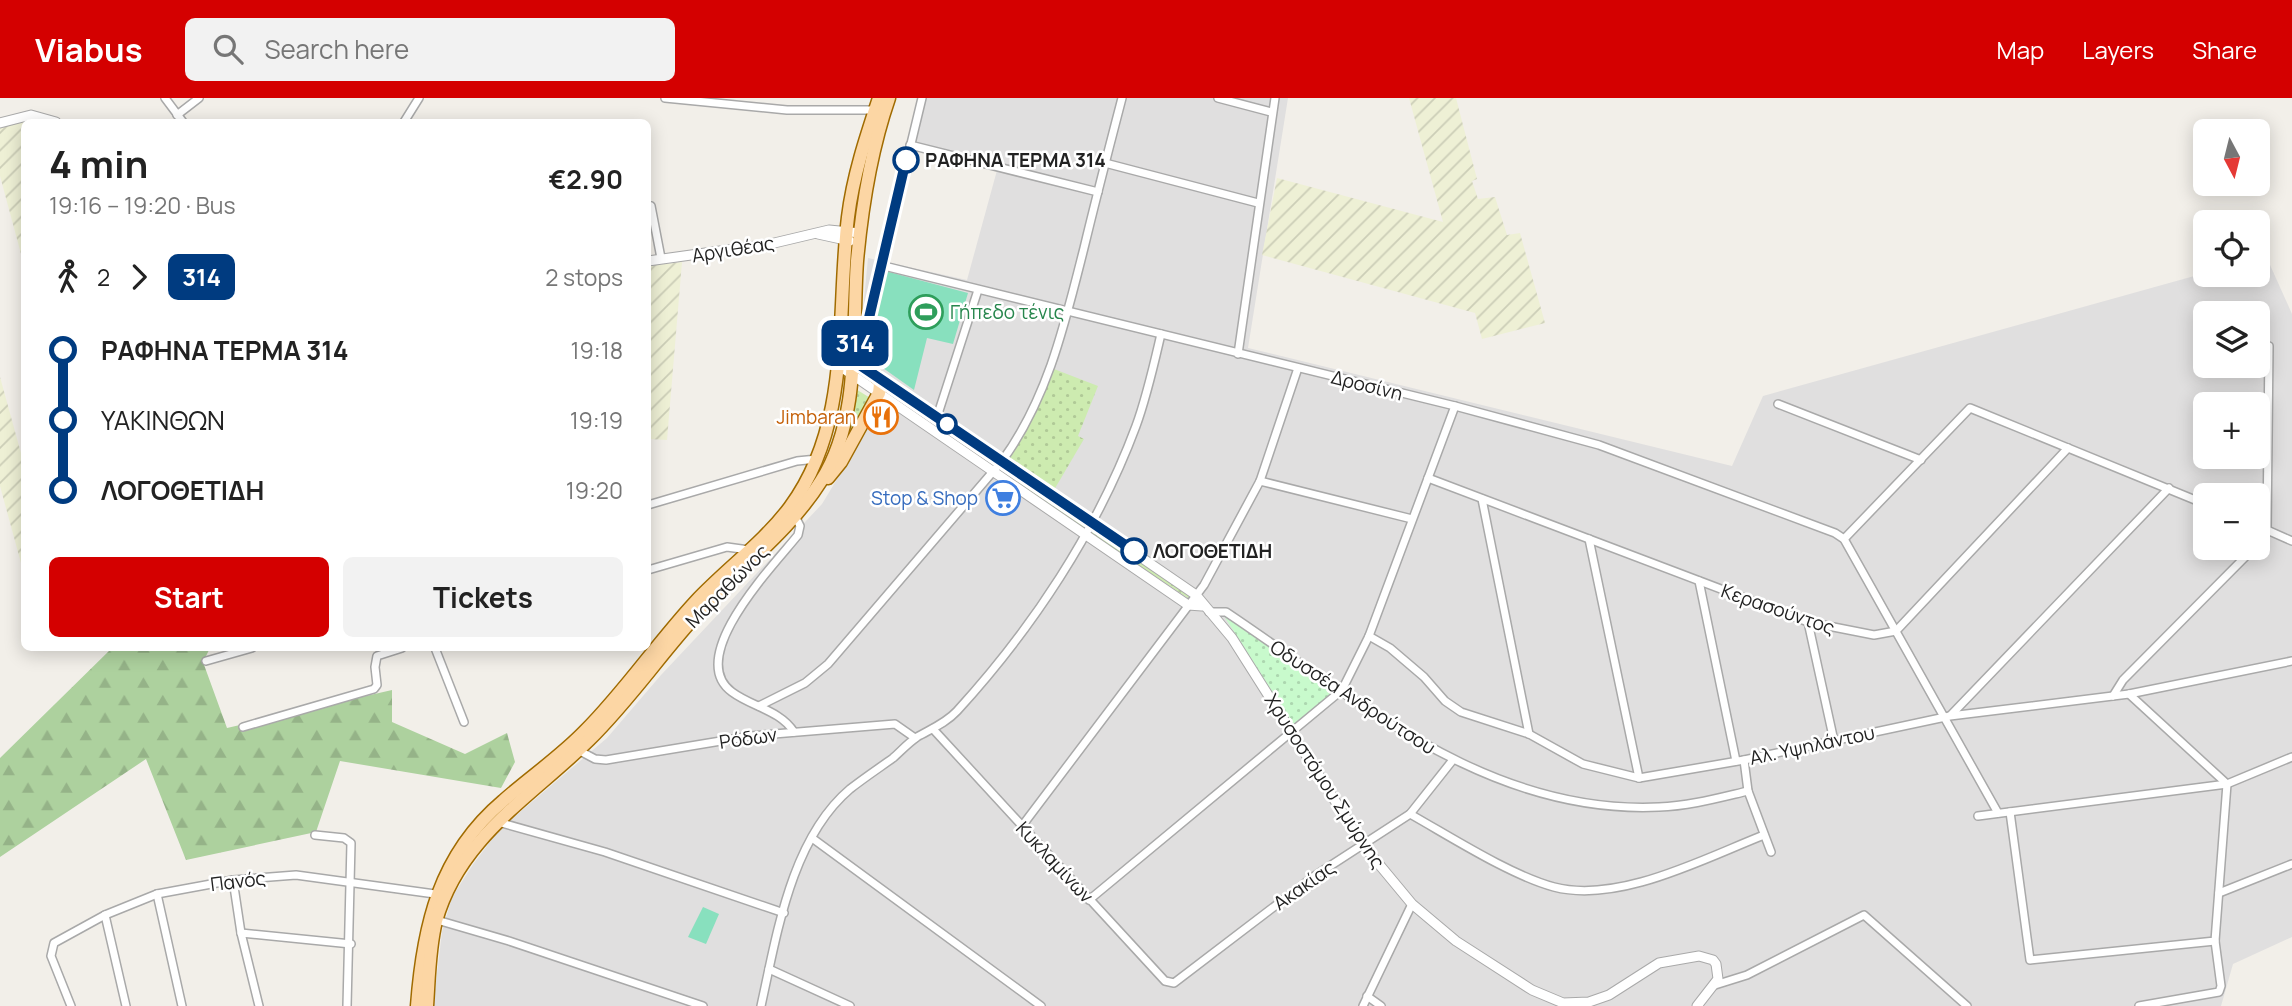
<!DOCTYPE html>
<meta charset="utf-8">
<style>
:root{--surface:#fff;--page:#f2f2f2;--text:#222;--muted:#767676;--accent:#d40000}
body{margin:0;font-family:Manrope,sans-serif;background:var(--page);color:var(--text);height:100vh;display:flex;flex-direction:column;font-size:26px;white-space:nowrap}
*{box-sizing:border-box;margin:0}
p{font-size:23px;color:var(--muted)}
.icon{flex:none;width:38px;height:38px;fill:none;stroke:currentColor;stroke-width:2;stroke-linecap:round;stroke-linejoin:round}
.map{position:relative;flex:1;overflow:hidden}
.side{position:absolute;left:21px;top:21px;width:630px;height:532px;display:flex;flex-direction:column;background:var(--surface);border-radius:10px;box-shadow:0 4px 18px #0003}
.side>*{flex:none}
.badge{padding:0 14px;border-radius:10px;font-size:24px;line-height:46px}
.needle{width:46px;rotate:173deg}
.controls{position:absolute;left:2193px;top:21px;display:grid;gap:14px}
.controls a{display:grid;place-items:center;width:77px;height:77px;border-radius:10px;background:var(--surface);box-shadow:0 4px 18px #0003;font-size:35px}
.map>.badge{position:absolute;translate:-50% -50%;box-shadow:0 0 0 4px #fff}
.legs{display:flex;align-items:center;gap:10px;height:77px;padding:0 28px;font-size:23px}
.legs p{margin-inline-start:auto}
.summary{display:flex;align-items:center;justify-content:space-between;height:119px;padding:0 28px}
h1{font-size:38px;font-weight:700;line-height:52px}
.primary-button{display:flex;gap:14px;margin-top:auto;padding:14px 28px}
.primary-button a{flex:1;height:80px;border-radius:10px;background:var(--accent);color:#fff;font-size:28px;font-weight:700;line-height:80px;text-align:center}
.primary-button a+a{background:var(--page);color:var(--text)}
ul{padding:0 28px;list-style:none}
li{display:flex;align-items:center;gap:24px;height:70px;font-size:26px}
li i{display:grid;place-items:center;width:10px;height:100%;margin:0 9px;background:currentColor}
li i::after{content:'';width:18px;height:18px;margin:-9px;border:5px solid;border-radius:50%;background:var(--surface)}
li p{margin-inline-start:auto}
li:first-child i{background:linear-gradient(#0000 50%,currentColor 0)}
li:last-child i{background:linear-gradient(currentColor 50%,#0000 0)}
header{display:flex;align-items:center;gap:42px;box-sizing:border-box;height:98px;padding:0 35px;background:var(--accent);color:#fff}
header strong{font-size:33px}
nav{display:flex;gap:38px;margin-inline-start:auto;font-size:24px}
.search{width:490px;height:63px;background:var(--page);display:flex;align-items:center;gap:18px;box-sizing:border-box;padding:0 24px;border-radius:10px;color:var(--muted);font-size:26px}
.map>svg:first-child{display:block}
.residential{fill:#e0dfdf;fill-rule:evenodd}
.farmland{fill:url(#farmland-furrows)}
.grass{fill:url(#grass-dots)}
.forest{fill:url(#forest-firs)}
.park{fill:url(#park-dots)}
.pitch{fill:#88e0be}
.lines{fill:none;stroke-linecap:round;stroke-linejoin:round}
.minor-casing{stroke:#a9a9a9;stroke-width:10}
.tertiary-casing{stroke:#a9a9a9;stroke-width:11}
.primary-casing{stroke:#a06b00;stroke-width:15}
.minor{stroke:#fff;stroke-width:7}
.tertiary{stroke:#fff;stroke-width:9}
.primary{stroke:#fcd6a4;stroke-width:12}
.line-1-casing{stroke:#fff;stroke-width:16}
.line-1{stroke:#003b80;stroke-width:10}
.stop-1-dot{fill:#fff;stroke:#003b80;stroke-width:3.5}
.labels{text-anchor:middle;stroke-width:5;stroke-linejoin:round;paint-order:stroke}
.stop-label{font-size:19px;font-weight:bold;fill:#222;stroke:#fff;text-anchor:start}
.street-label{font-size:19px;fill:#222;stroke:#fff}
.leisure-label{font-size:19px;fill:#27864d;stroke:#fff;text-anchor:start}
.food-label{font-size:19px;fill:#c56008;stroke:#fff;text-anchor:end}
.shop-label{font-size:19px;fill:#366cbe;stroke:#fff;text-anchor:end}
</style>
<header>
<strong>Viabus</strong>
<div class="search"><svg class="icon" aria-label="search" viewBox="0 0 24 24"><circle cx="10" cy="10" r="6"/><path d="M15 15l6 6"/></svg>Search here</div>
<nav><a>Map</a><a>Layers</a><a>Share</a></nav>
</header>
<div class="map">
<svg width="2292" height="908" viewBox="0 0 2292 908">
<defs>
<pattern id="farmland-furrows" width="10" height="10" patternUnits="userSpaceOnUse" patternTransform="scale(1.75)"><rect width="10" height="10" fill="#eef0d5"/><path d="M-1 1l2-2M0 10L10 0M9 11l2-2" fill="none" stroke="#ccceb7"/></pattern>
<pattern id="grass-dots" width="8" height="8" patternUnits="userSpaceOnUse" patternTransform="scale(1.75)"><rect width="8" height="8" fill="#cdebb0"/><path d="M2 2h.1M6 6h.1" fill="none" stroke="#b0c997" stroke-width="1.8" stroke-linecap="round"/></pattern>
<pattern id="forest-firs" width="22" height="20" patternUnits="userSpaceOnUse" patternTransform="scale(1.75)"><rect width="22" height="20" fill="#add19e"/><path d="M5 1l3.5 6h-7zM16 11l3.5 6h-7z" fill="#95b388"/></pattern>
<pattern id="park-dots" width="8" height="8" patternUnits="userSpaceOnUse" patternTransform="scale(1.75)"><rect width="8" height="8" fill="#c8facc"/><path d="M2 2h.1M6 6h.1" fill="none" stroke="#acd6af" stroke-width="1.8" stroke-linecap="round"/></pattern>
</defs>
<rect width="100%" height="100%" fill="#f2efe9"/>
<!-- residential -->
<path class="residential" d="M918,0h370l-40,250 484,118 31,-70 442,-123 53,2v-16l8,-3 26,58v623l-59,27 -12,42h-1788l9,-74 10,-35 22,-34 25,-33 108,-92 54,-63 161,-171 61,-101 -27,-19 12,-126 99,22 32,-117 -91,-22zM2205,215h53v53h-53zM2205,306h53v53h-53zM2205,397h53v53h-53z"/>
<!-- farmland -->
<g class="farmland">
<path d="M1409,0h47l21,81 -5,2 6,18 17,-2 12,38 13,-2 25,90 -63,16 -7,-26 -213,-58 15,-77 166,44z"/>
<path d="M24,20l26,4h-26v143l-24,-89v-50z"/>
<path d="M682,164l-15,178 -19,-1v-173z"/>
<path d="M0,279l24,87v110l-24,-88z"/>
</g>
<!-- grass -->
<g class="grass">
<path d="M1054,271l44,17 -20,50 6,3 -30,51 -46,-30z"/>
<path d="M854,290l18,11 -20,33 -6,-3z"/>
<path d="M887,291l106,73 -3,4 -105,-73z"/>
<path d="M1001,370l84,57 -2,3 -85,-57z"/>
<path d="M1093,432l97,65 -2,3 -97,-64z"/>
</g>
<!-- forest -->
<path class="forest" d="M112,550h98l-7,14 24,66 165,-38v32l73,32 42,-21 8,29 -14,26 -161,-27 -24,71 -130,28 -40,-101 -146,98v-99z"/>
<!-- park -->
<path class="park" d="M1224,518l112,77 -43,31z"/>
<!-- pitch -->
<g class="pitch">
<path d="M885,173l83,22 -15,51 -26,-6 -13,52 -48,-34z"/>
<path d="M703,809l16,7 -13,30 -18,-7z"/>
</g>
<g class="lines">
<!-- minor casing -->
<g class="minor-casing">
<g id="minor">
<path d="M165,0l18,24"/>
<path d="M665,0l122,12h88"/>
<path d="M1218,0l53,14"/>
<path d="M177,17l22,-17"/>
<path d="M404,24l15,-24"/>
<path d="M910,47l188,47"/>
<path d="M1105,65l153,40"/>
<path d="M648,110l3,-2 10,52"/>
<path d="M880,167l575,141 144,39 236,88 9,6 154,274"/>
<path d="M854,245l11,-8 57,-237"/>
<path d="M1238,256l37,-256"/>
<path d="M1778,306l143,56"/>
<path d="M937,319l41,-127"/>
<path d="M1428,380l380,144 66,13 22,-4 172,-183"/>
<path d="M1260,383l152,38"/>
<path d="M1482,401l47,235"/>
<path d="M648,407l149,-44 20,-2"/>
<path d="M2258,428l34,15"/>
<path d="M1589,441l50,239"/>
<path d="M1844,441l126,-131 235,96"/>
<path d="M2258,446l9,-14 2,-184"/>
<path d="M648,472l79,-23 22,3"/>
<path d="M1699,483l37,180"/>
<path d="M1209,514h17c133,89 263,203 433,195 30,-1 59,-9 89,-16"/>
<path d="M1808,524l26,119"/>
<path d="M1369,538l21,12 34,29 21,24 16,11 68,22 54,30 56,14 105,-18 206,-44 179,-22 163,-33"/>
<path d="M435,550l29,74"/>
<path d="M206,563l46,-13"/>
<path d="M2113,598l10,-16 131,-132"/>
<path d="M759,608l46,-23 23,-19 174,-203c46,-63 63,-138 82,-213 12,-50 25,-100 38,-150"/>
<path d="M1951,617l218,-227"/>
<path d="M243,629l131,-38 3,-4 -2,-18 2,-11 25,-8"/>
<path d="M933,631l232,252 9,2 139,-106 97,-63 42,-53"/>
<path d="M794,634c-14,-22 -42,-25 -62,-40 -48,-35 42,-127 66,-157l2,-9 -5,-10"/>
<path d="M578,652l17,9 11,1 145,-24 144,-12 20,14"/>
<path d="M1744,662l4,31 23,61"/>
<path d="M2010,714l20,148 185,-19 12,-157 -98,-90"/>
<path d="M1410,716c41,23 100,61 144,73 65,17 151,-29 210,-52"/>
<path d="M1978,718l249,-32 65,-27"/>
<path d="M498,724l107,30 179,61"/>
<path d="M1022,728l182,-241 56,-104 38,-113"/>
<path d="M315,737l29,3 7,5 -4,163"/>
<path d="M812,740l229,168"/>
<path d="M233,782l8,53 18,73"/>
<path d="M2219,795l73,-29"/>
<path d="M157,796l25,112"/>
<path d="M1089,802l253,-210 27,-54 86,-230"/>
<path d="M105,817l21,91"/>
<path d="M437,822l72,21 194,65"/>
<path d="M241,835l110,11"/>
<path d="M769,871l81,37"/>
<path d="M1715,887l32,-10 117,-60 103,91"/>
<path d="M1367,898l14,10"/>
<path d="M71,908l-20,-50 3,-13 51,-28 52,-21 76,-14 63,-5 139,19"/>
<path d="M761,908c16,-72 30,-167 89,-217 14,-11 29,-21 43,-31 8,-7 15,-15 24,-21 14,-8 29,-14 40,-26 75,-82 140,-180 179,-285 11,-30 18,-62 25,-92"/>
<path d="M1363,908l49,-102"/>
<path d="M2139,908l80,-14 2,-6 -6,-45"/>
</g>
</g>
<!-- tertiary casing -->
<g class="tertiary-casing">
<g id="tertiary">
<path d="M0,25l31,-8 25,7"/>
<path d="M818,136l32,7"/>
<path d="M648,163l122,-17 59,-14 31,3"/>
<path d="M839,252l357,245 36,43 131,207 49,59 44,37 76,49 31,13 26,-1 20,-7 50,-32 40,-7 14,4 3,4 2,15 -21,27"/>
<path d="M838,267l350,240 14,1"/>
</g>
</g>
<!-- primary casing -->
<g class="primary-casing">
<g id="primary">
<path d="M828,380l13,-16 38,-69 1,-9 -4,-9"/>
<path d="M417,908c6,-80 22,-151 86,-205 27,-24 57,-44 82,-70 40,-40 72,-88 111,-130 30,-32 68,-59 94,-94 62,-84 46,-192 58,-290 5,-41 18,-80 31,-119"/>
<path d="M427,908c2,-28 2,-57 9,-85 23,-83 95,-124 153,-181 41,-40 73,-88 112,-130 40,-44 88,-78 120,-129 40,-62 31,-150 36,-220 5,-55 14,-111 32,-163"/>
</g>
</g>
<!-- minor -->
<use href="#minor" class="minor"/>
<!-- tertiary -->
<use href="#tertiary" class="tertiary"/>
<!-- primary -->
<use href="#primary" class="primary"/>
</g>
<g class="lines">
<!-- line-1 casing -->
<g class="line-1-casing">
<path id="line-1" d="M906,62l-41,175 -13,9 -1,15 283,192"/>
</g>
<!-- line-1 -->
<use href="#line-1" class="line-1"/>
</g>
<!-- icons -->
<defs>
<g id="stadium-ring" transform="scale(1.75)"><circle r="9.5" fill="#fff" stroke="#2e9e5b" stroke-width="1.5"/><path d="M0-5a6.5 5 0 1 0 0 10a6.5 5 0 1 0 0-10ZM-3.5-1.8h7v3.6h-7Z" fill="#2e9e5b"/></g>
<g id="restaurant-ring" transform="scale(1.75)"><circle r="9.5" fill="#fff" stroke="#e8710a" stroke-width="1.5"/><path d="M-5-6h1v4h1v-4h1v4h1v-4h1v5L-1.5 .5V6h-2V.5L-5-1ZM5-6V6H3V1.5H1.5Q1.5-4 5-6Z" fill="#e8710a"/></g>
<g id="supermarket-ring" transform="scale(1.75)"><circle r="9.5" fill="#fff" stroke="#3f7fe0" stroke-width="1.5"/><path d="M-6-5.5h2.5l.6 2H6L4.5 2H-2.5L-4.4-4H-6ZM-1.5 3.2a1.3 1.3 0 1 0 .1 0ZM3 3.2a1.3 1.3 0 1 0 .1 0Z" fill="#3f7fe0"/></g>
</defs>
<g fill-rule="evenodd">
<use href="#stadium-ring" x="926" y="214"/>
<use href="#restaurant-ring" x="881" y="319"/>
<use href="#supermarket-ring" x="1003" y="400"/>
</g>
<!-- markers -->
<g class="stop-1-dot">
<circle cx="906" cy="62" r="12"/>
<circle cx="947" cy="326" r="9"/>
<circle cx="1134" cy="453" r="12"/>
</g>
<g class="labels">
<!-- stop labels -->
<g class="stop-label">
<text x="925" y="69">ΡΑΦΗΝΑ ΤΕΡΜΑ 314</text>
<text x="1153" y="460">ΛΟΓΟΘΕΤΙΔΗ</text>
</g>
<!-- street labels -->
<g class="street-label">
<text transform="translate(733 151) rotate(-9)" y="7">Αργιθέας</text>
<text transform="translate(1367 287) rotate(14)" y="7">Δροσίνη</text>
<text transform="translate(727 488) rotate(-45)" y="7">Μαραθώνος</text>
<text transform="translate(1778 511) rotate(19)" y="7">Κερασούντος</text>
<text transform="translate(1353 599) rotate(33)" y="7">Οδυσσέα Ανδρούτσου</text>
<text transform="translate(748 640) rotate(-8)" y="7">Ρόδων</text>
<text transform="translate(1812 647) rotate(-12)" y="7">Αλ. Υψηλάντου</text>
<text transform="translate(1325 683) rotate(57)" y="7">Χρυσοστόμου Σμύρνης</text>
<text transform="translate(1055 764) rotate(47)" y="7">Κυκλαμίνων</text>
<text transform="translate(238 783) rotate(-7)" y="7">Πανός</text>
<text transform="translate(1304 787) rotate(-35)" y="7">Ακακίας</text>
</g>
<!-- leisure labels -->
<g class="leisure-label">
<text x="950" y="221">Γήπεδο τένις</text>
</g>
<!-- food labels -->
<g class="food-label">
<text x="856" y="326">Jimbaran</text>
</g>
<!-- shop labels -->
<g class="shop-label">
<text x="978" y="407">Stop &amp; Shop</text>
</g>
</g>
</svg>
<div class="controls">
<a><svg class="needle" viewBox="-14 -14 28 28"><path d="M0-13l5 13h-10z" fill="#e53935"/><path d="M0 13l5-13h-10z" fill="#767676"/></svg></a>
<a><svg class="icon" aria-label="locate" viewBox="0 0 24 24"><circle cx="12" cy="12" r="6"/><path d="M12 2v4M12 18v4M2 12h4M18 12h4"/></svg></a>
<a><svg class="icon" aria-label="layers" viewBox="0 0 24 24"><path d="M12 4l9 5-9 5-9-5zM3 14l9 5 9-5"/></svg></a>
<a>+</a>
<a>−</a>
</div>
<b class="badge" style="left:855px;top:245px;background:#003b80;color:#fff">314</b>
<section class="side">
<div class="summary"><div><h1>4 min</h1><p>19:16 – 19:20 · Bus</p></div><b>€2.90</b></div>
<div class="legs"><svg class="icon" aria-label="walk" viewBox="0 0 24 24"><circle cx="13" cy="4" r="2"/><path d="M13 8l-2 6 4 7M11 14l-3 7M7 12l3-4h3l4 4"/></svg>2<svg class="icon" aria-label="forward" viewBox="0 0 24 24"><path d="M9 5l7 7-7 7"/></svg><b class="badge" style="background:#003b80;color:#fff">314</b><p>2 stops</p></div>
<ul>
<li><i style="color:#003b80"></i><b>ΡΑΦΗΝΑ ΤΕΡΜΑ 314</b><p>19:18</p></li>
<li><i style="color:#003b80"></i><span>ΥΑΚΙΝΘΩΝ</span><p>19:19</p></li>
<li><i style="color:#003b80"></i><b>ΛΟΓΟΘΕΤΙΔΗ</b><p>19:20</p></li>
</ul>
<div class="primary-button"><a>Start</a><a>Tickets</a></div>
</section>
</div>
